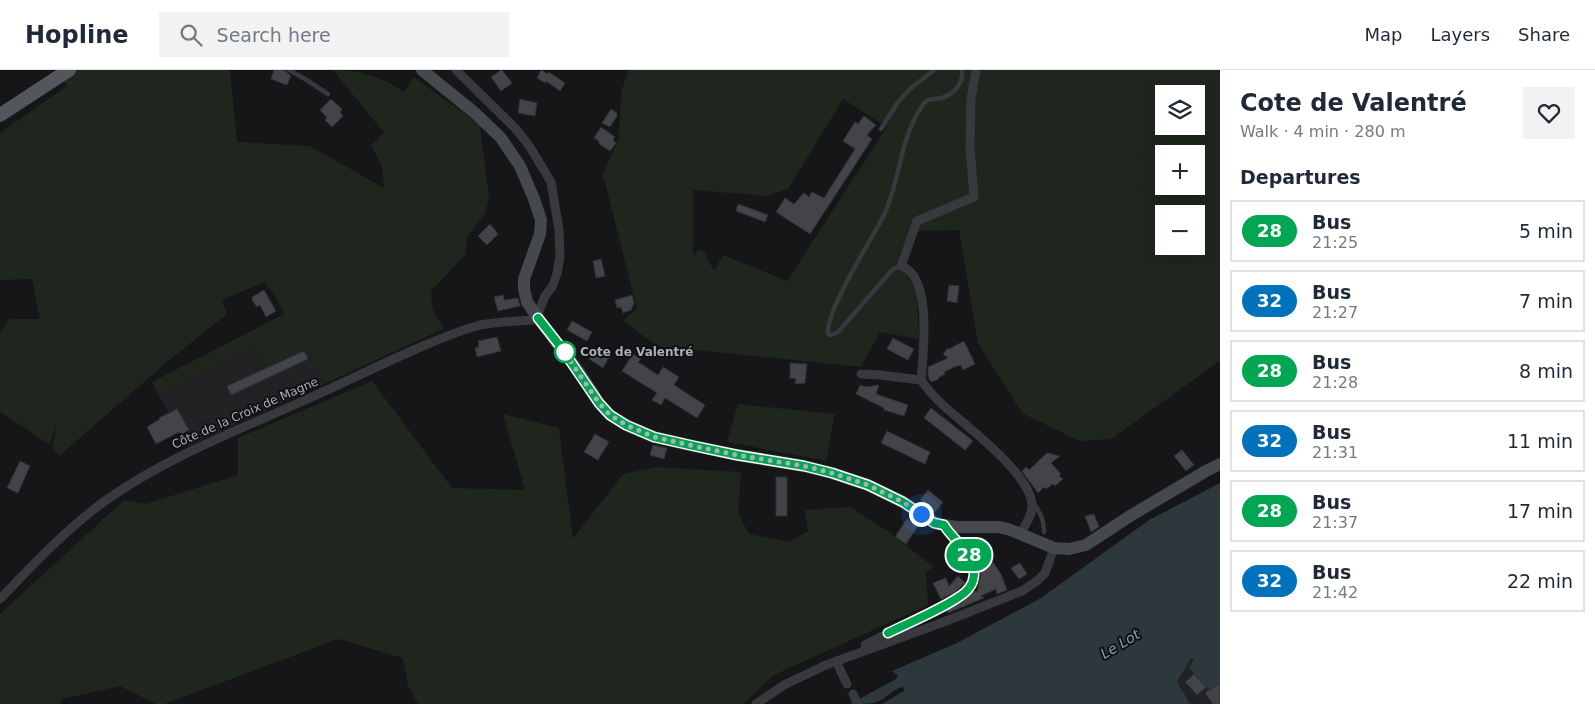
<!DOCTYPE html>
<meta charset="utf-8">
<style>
:root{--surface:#fff;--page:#f2f2f3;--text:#1f2937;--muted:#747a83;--line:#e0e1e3}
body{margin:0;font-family:"DejaVu Sans",sans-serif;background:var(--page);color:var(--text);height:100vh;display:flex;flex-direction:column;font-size:19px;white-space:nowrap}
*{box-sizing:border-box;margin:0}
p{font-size:16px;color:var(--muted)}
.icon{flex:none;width:28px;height:28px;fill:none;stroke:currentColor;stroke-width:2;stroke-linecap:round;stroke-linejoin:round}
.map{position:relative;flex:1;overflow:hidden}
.side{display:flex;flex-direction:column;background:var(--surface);width:375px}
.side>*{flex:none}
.badge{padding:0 10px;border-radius:16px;font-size:18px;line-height:32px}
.controls{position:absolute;left:1155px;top:15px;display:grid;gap:10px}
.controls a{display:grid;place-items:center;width:50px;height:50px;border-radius:0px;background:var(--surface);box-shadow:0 2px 12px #0003;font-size:25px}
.you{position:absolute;width:25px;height:25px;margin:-12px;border:4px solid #fff;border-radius:50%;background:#1a73e8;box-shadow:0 0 0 8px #1a73e833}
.map>.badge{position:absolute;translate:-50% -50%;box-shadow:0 0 0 2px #fff}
h2{padding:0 20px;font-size:19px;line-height:45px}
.round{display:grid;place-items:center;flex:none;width:52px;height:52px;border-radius:0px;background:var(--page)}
.head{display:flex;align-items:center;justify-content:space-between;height:85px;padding:0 20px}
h1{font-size:24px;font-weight:800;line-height:38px}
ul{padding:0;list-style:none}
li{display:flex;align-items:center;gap:15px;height:62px;margin:0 10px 8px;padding:0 10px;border:2px solid var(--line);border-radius:0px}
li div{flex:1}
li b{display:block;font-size:19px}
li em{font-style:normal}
li .badge{min-width:55px;font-weight:700;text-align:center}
header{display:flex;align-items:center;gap:30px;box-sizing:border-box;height:70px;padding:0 25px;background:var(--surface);border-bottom:1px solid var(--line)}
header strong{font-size:24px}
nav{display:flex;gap:28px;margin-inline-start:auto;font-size:18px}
.search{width:350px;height:45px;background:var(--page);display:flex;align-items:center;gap:12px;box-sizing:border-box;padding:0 18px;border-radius:0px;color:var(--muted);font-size:19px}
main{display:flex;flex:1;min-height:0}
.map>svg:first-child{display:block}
.built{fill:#222225}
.green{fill:#1e261e;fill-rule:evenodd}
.water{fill:#2c383c}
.building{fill:#424448;stroke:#303134}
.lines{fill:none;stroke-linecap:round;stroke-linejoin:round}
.lane{stroke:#37393d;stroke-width:4.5}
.street{stroke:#37393d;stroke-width:9}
.secondary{stroke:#45484d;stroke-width:12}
.primary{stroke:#53575c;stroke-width:14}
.line-casing{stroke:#fff;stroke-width:11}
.line{stroke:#00a651;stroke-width:8}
.walk{stroke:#a8b0b8;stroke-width:5;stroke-dasharray:0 9}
.stop-dot{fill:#fff;stroke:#00a651;stroke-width:2.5}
.labels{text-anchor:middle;stroke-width:4;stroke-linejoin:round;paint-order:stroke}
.stop-label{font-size:12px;font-weight:bold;fill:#a8b0b8;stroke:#111113;text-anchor:start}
.street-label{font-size:12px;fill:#a8b0b8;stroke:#111113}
.water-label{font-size:14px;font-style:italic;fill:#7fa4b3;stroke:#111113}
</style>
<header>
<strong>Hopline</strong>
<div class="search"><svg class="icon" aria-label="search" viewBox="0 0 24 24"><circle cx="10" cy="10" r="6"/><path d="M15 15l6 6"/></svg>Search here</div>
<nav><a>Map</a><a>Layers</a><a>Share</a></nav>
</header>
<main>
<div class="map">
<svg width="1220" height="634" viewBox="0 0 1220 634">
<rect width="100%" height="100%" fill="#161618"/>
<!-- built -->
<g class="built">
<path d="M252,276l15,22 39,-18 18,34 -135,62 -31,-52z"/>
<path d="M1191,587l29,31v16h-30l-13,-22z"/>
</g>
<!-- green -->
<g class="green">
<path d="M57,0h173l7,72 73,4 74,42 -2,-22 -11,-21 13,-12 -51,-63c24,0 51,7 71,22l10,-15 66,48 9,73 -4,16 -18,23 -1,17 -35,37c1,19 2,23 14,37l-121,56 -18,-34 -39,18 -15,-22 -94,48 -6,-12 132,-68 -10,-20 -10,-12 -42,18 5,14 -60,48 -108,94 -7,-8 6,-31 -8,28 -50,-33v-79l9,-14h31l-8,-40 -32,1v-147l67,-47z"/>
<path d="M629,0h591v291l-109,78 -32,2 -57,-28 -44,-70 -19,-113 -50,1 -13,33 11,10 10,20 2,45 -39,-7 -19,35 -204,-21 -34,-25 14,-13 -34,-133 16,-38 2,-45zM1164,24h32v32h-32zM843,29l44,28 -100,154 -64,-26 -9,16 -11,-21 -4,-1 -6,7v-66l73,6 22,-7zM1164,84h32v32h-32zM1164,144h32v32h-32z"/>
<path d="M372,311l80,107 73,2 -22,-76 56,14 14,111 50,-65 35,-7 83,5 -3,41 11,21 40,8 19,-11 -3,-21 45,-3 39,25 45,35 -8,5 2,33 -154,70 -31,29h-325l-10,-18 -5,-28 -65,-19 -174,65h-8l-36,-18 -57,13 -4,5h-59v-90l124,-114 22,4 92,-29v-37z"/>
<path d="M738,334l97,10 -9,47 -99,-19z"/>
</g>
<!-- water -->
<path class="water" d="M1220,413v205l-2,-3 -9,5 -20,-22 5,-9 -3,-1 -14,24 13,22h-308l22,-13v-3l-2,-1c-10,3 -17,13 -28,16 -7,1 -17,1 -24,1l46,-25 2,-3 -6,-5 65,-28 84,-45 108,-78z"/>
<!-- building -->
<g class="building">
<path d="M274,0h10l7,6 -4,9 -16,-6z"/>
<path d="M501,0h1l10,13 -11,8 -10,-14z"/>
<path d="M541,0l7,4 1,-2 16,11 -5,8 -14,-10 -1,2 -8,-5z"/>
<path d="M331,29l11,10 -2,3 3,4 -11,11 -7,-7 2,-2 -7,-8z"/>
<path d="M520,29l17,4 -2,13 -17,-3z"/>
<path d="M611,39l6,4v3l-7,11 -8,-4z"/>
<path d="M864,46l12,9 -9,10 5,4 -62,95 -34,-22 9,-14 9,6 10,-11 5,4 3,-5 12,6 31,-49 -12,-8 12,-19 3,2z"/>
<path d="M601,57l14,10 -2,3 3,3 -6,8 -11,-7v-3l-5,-3z"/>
<path d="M738,134l30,11 -3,7 -29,-11z"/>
<path d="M490,154l8,10 -11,11 -9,-9z"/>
<path d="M601,189l4,17 -9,2 -3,-17z"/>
<path d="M949,215l10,1 -2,17 -10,-2z"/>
<path d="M264,220l12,21 -10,6 -6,-12 -3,2 -5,-7 1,-1 -1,-2z"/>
<path d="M503,225l1,5 14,-2 2,8 -22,5 -4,-14z"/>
<path d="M632,225l2,8 -3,7 -8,3 -2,-6 -4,1 -2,-8z"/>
<path d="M572,251l20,11 -5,9 -20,-11z"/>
<path d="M497,267l4,14 -24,6 -2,-9 4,-1 -1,-6z"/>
<path d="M893,268l21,11 -6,11 -21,-11z"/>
<path d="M964,271l11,23 -12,6 -2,-5 -7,2 -10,5 1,2 -7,4 1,1 -8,3 -3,-6v-9l20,-9 -5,-4 5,-6 1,1z"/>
<path d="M596,279l13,8 -6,11 -14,-9z"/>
<path d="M304,281l4,8 -77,36 -4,-9z"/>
<path d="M633,284l8,5 -3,3 20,13 5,-8 16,10 -5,8 31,20 -8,13 -32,-20 -4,7 -9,-5 5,-7 -35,-22z"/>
<path d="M790,293l17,1 -2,19 -10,1 1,-5 -6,-1z"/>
<path d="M860,315l6,2 13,-2 -3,9 32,11 -4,11 -20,-6v-2l-28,-14z"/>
<path d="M931,338l42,33 -8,9 -41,-32z"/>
<path d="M177,339l12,21 -8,5 -2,-3 -23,12 -9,-17 13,-8 -1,-1z"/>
<path d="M887,361l43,21 -5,12 -44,-21z"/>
<path d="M595,364l14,8 -11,18 -14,-8z"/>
<path d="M653,375l14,3 -3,11 -14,-4z"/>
<path d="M1182,380l12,15 -8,6 -12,-15z"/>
<path d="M1047,383l13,3 -9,7 10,11 -2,2 4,3 -8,7 -2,-2 -7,5 -2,-2 -6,6 -16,-22 4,-4 3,3z"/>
<path d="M20,391l10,5 -12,27 -11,-5z"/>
<rect x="776" y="407" width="11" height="39"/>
<path d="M928,420l15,12 -8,10 -15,-12z"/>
<path d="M1094,444l5,13 -8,5 -6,-16z"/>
<path d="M907,449l11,7 -12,18 -10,-7 1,-2h-1z"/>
<path d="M976,468l25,36 6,16 -10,4 -1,-5 -15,7 3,2 -36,15 -1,-3 14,-7 14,-12 2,1 5,-25 -8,-18 -6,-6z"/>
<path d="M1020,493l7,11 -8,5 -8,-11z"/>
<path d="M958,506l7,7 -11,10 -13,6 -8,-16 13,-5 3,8z"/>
<path d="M1194,604l12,13 -9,8 -12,-13z"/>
<path d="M1220,613v21h-7l-8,-11z"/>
</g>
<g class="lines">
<!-- lane -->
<g class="lane">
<path d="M289,0l16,9 23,15"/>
<path d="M881,59l17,-27 12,-13 24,-19"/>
<path d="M901,196l-8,3 -55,63 -7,3 -3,-1c-3,-22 43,-94 55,-117 16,-32 16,-69 33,-101 3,-4 5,-9 8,-13 4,-5 12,-4 18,-5 12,-4 22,-15 20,-28"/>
<path d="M1034,434c7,10 10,16 10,28"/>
</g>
<!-- street -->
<g class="street">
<path d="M456,0l60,59 14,18 21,35 8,48 1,26 -3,18 -5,13 -7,9 -8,20"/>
<path d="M861,304l19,1 41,5c7,10 14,18 23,26 22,20 87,68 88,99 1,9 -7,20 -11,28"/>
<path d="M921,310c2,-27 12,-104 -20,-114l16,-45 57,-24 -4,-50 1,-48 5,-29"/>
<path d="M0,529c33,-34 66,-70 105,-98 60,-43 131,-70 198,-100 41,-18 80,-38 120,-55 19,-8 38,-16 57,-21 18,-3 35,-4 53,-5l5,-2"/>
<path d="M865,575l92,-47 13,-11 4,-9 -2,-17 -4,-9 -21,-21 -3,-6"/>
<path d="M836,591l11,23"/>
<path d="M853,624l5,10"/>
<path d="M756,634l28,-19 42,-20 115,-42 81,-32 15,-10 8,-8 9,-25"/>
</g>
<!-- secondary -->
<path class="secondary" d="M422,0l53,43 26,25 19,28 14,33 7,21 -1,14 -16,45v10l3,13 11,16 41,54 20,31 11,12 16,10 28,12 40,9 43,9 67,11 28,7 36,12 35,17 35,22 18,3h42l10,2 46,19 15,1 17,-4 44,-29 76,-45 14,-7"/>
<!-- primary -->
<path class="primary" d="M0,45l69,-45"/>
</g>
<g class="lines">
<!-- line casing -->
<g class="line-casing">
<path id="line" d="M538,248l22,28 39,57 11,12 16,10 28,12 40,9 43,9 67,11 28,7 36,12 35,17 31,21 10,2c8,14 23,22 28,37 3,8 3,19 -3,26 -8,13 -65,37 -81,45"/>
</g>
<!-- line -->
<use href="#line" class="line"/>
<!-- walk -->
<path class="walk" d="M565,282l-5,-6 39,57 11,12 16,10 28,12 40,9 43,9 67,11 28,7 36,12 35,17 18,12"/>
</g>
<!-- markers -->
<circle class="stop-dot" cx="565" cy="282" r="10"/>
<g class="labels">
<!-- stop labels -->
<g class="stop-label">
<text x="580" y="286">Cote de Valentré</text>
</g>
<!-- street labels -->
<g class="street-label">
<text transform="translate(245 343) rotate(-24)" y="4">Côte de la Croix de Magne</text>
</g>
<!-- water labels -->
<g class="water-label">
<text transform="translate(1120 574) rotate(-31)" y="5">Le Lot</text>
</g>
</g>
</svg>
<div class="controls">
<a><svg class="icon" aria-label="layers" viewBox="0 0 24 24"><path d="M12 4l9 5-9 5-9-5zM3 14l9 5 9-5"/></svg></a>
<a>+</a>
<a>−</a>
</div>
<div class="you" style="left:921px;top:444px"></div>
<b class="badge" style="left:969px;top:485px;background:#00a651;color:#fff">28</b>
</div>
<section class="side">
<div class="head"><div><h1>Cote de Valentré</h1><p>Walk · 4 min · 280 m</p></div><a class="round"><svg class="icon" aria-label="heart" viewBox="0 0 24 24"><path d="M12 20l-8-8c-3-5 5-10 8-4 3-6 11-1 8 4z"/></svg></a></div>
<h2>Departures</h2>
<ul>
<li><span class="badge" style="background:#00a651;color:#fff">28</span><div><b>Bus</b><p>21:25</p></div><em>5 min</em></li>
<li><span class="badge" style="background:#0072bc;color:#fff">32</span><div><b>Bus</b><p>21:27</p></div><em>7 min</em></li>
<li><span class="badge" style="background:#00a651;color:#fff">28</span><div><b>Bus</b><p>21:28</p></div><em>8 min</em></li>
<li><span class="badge" style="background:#0072bc;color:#fff">32</span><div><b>Bus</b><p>21:31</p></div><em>11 min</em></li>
<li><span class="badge" style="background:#00a651;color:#fff">28</span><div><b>Bus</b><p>21:37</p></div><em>17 min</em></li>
<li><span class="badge" style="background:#0072bc;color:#fff">32</span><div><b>Bus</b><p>21:42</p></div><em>22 min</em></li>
</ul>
</section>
</main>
